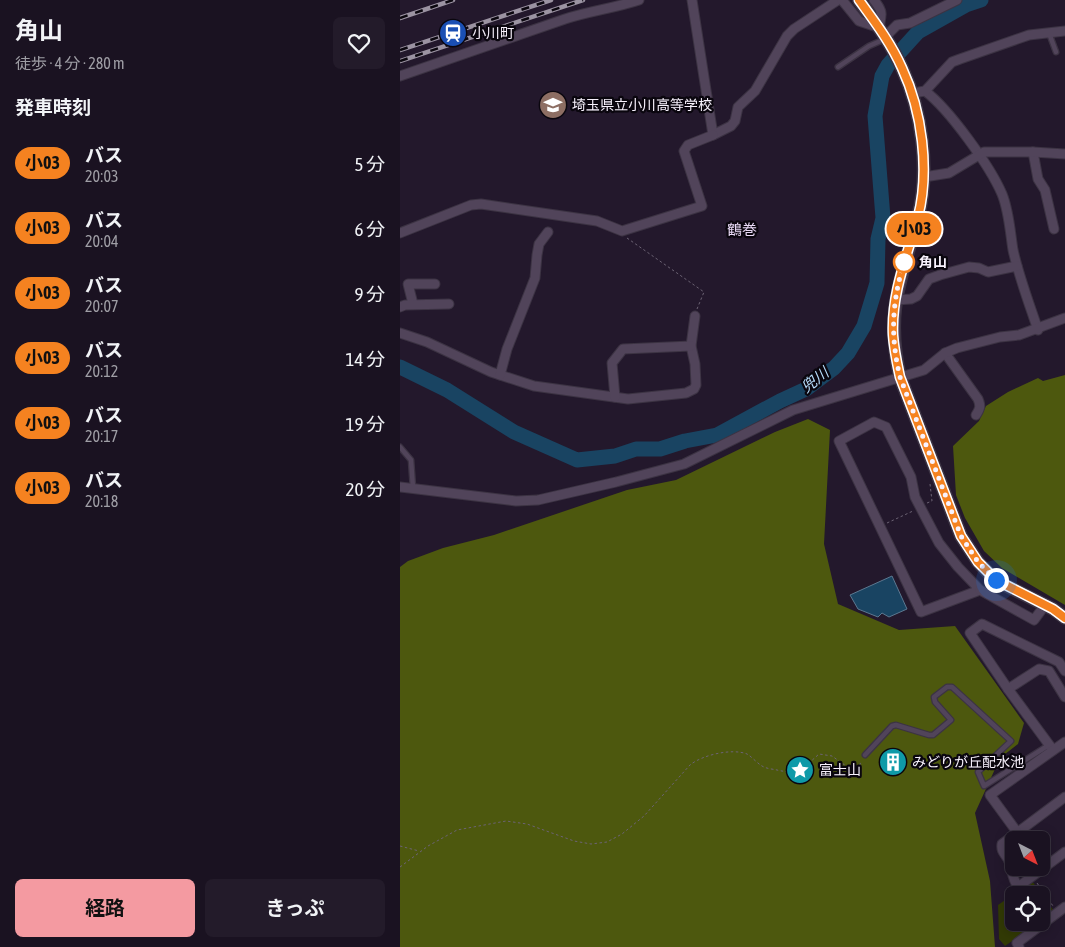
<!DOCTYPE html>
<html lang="ja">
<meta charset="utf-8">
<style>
:root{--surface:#1a1221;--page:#231b2a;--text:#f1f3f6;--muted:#9f9ea5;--line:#38323f;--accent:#f49aa1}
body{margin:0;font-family:"Asap Condensed","Noto Sans JP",sans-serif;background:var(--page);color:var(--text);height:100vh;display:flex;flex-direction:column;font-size:19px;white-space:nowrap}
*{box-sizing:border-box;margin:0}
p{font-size:16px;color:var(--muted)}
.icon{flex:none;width:28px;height:28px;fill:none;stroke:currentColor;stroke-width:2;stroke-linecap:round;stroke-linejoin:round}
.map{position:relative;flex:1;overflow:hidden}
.panel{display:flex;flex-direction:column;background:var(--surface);width:400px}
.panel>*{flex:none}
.badge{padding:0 10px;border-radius:16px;font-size:18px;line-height:32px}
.needle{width:32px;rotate:138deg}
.fabs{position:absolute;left:605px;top:831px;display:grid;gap:10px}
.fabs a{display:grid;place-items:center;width:45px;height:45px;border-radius:8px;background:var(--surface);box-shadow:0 2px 12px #0003,0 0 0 1px var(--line);font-size:25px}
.you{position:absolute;width:25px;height:25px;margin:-12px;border:4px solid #fff;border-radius:50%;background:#1a73e8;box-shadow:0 0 0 8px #1a73e833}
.map>.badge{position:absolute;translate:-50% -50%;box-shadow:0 0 0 2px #fff}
h2{padding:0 15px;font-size:19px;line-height:45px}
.round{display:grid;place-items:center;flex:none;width:52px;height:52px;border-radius:8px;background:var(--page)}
.head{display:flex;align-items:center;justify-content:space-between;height:85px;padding:0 15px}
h1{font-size:24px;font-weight:700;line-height:38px}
.action{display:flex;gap:10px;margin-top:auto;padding:10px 15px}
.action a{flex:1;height:58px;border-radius:8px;background:var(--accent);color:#111;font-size:20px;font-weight:700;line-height:58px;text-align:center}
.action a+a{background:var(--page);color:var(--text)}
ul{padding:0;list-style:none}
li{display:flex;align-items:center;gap:15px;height:65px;padding:0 15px}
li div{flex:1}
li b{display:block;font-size:19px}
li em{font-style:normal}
li .badge{min-width:55px;font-weight:700;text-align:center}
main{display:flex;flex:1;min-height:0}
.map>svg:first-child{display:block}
.green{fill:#323a05}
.forest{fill:#4d580e}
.water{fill:#194462;stroke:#5c7890}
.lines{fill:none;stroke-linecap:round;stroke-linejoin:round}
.river{stroke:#194462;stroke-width:15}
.service-casing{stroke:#3c3343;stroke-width:7}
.minor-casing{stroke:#3c3343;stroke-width:11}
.tertiary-casing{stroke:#3c3343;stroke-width:14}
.path{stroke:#6c6374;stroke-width:1;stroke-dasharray:2.5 2.5;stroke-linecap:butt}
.service{stroke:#51445a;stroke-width:4.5}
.minor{stroke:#51445a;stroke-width:9}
.tertiary{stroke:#51445a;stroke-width:11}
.rail-casing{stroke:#9b93a2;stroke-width:4.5}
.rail{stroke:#0a060e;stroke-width:2.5;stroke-dasharray:8;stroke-linecap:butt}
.line-casing{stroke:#fff;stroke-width:11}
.line{stroke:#f58220;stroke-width:8}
.walk{stroke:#f8f2fd;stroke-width:5;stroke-dasharray:0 9}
.stop-dot{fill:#fff;stroke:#f58220;stroke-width:2.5}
.labels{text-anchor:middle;stroke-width:4.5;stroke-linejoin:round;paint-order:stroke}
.poi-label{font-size:14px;fill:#f8f2fd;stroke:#0a060e;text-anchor:start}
.stop-label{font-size:14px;font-weight:bold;fill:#f8f2fd;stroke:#0a060e;text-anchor:start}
.neighbourhood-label{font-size:15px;fill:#e8d9f5;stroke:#0a060e}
.water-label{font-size:15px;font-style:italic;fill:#b8defd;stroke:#0a060e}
</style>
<main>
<section class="panel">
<div class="head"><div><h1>角山</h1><p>徒歩 · 4 分 · 280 m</p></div><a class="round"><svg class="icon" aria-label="heart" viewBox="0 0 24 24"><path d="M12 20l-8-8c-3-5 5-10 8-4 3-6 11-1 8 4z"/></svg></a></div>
<h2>発車時刻</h2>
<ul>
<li><span class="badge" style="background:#f58220;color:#111">小03</span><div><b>バス</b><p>20:03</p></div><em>5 分</em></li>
<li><span class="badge" style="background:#f58220;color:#111">小03</span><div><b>バス</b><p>20:04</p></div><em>6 分</em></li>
<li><span class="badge" style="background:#f58220;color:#111">小03</span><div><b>バス</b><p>20:07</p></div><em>9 分</em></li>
<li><span class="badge" style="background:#f58220;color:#111">小03</span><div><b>バス</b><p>20:12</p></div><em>14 分</em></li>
<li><span class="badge" style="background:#f58220;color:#111">小03</span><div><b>バス</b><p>20:17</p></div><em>19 分</em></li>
<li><span class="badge" style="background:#f58220;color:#111">小03</span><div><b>バス</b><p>20:18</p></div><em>20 分</em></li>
</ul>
<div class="action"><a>経路</a><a>きっぷ</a></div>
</section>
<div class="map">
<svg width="665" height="947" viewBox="0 0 665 947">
<rect width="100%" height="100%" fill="#23182c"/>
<!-- green -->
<path class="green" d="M632,881l22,30 -13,10v-26h-27v27l24,1 -33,23 -6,-7 -1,-34z"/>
<!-- forest -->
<g class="forest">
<path d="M665,375v230l-63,-37 -18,-17 -19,-33 -9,-23 -3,-49 26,-25 7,-15 22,-14 30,-14 5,3z"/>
<path d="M408,419l22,11 -6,114 14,60 61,26 56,-4 69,97 -6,21 -18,14 -25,55 15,68 5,66h-595v-380l8,-6 35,-13 51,-13 133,-45 49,-10 99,-48z"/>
</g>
<!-- water -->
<path class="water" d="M492,576l15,33 -18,8 -7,-4 -4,4 -20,-8 -8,-14z"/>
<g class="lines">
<!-- river -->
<path class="river" d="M0,367l47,23 67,42 63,28 38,-4 21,-7h24l25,-8 32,-6 63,-34 26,-12 28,-21 14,-15 16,-27 13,-43 1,-44 5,-21 -8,-102 7,-40 6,-11 30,-33 48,-27 15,-5"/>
<!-- service casing -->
<g class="service-casing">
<g id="service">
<path d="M649,33l7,19"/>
<path d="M438,67l31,-21 16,-7"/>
<path d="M0,447l11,13 2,28"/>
<path d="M465,755l27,-29 4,-1 33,10h4l18,-15 -16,-18 -1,-5 13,-10h5l59,54 -33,31 6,14 65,-41"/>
</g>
</g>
<!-- minor casing -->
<g class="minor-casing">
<g id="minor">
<path d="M292,0l21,135 18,-9 4,-5 3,-14 17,-16 32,-55 7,-7 44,-29"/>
<path d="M442,0l17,21 21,7c-1,-6 1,-8 1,-13 1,-5 -4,-11 -7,-15"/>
<path d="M486,38l4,-6 7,-7 13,-2 47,-23"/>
<path d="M0,76l165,-57c25,-8 50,-11 74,-19"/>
<path d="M525,91c24,18 65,75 77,103 7,17 8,37 11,56 6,27 16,53 25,80"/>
<path d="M519,92l6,-1 27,-29 8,-3 69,-24 36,-4"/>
<path d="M633,152l5,27 7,11 9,39"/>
<path d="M524,177l25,-4 35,-21h49l32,2"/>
<path d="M0,233l71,-28 10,-1 116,17 25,10 80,-25 -18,-55 4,-6 25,-10"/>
<path d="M495,300l16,-1 6,-3 12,-17 11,-4 29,-8 10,1 9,4 29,-6"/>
<path d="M13,304l-5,-20h27"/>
<path d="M0,307l5,-2 44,-1"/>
<path d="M0,333l27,9 64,30 43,14 94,13 58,-6 8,-4 2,-4 -1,-21 -4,-18 4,-30"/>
<path d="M545,353l33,46c3,7 2,10 -2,16"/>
<path d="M100,375l7,-26 28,-71 2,-23 2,-11 9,-12"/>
<path d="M215,397l-3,-34 11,-14 68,-3"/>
<path d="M474,422l12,5 25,50 4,20 24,46 19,24 22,23 -59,22 -82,-171z"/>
<path d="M0,487l116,14 22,-1 78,-18 68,-18 109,-54 131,-40 21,-17 12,-5 43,-11 19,-2 46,-17"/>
<path d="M580,590l54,30 11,-15"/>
<path d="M608,689l31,-20 10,2 16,26"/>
<path d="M653,750l-45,-61 -38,-56 12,-9 77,38 6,9"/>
<path d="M665,797l-63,47c-1,7 2,9 6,15 5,10 3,18 10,28l47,-35"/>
<path d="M617,832l-27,-37 75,-53"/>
<path d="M619,947l-2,-4 48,-36"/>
</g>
</g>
<!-- tertiary casing -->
<g class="tertiary-casing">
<path id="tertiary" d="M459,0c16,22 32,43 43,68 20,43 28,102 16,149 -17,62 -33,94 -18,160l61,159 17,26 17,18 58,29 12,9"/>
</g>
<!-- path -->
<g class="path">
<path d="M227,238l77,54 -7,17"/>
<path d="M527,503l5,-2 -2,-17"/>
<path d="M487,523l26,-12"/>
<path d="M0,846l19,5"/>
<path d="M0,867l28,-21 29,-16 49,-9 21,3 47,17 17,3 16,-2 15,-8 22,-18 46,-51c12,-10 42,-17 57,-11 5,3 10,9 15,12 5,3 11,3 15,4 19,5 29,-4 42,-16l13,2 24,17 5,-11"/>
<path d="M637,883l16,23"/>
</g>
<!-- service -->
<use href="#service" class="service"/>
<!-- minor -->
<use href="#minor" class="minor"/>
<!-- tertiary -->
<use href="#tertiary" class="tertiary"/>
<!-- rail casing -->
<g class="rail-casing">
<g id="rail">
<path d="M0,18l53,-18"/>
<path d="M0,50l151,-50"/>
<path d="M0,61l183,-61"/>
</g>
</g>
<!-- rail -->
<use href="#rail" class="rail"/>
</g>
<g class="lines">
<!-- line casing -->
<g class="line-casing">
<path id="line" d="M459,0c16,22 32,43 43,68 20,43 28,102 16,149 -11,39 -27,77 -25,118 1,15 4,28 7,42l61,159 17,26 18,18 57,29 12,9"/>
</g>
<!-- line -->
<use href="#line" class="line"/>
<!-- walk -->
<path class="walk" d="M504,262c-12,41 -14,73 -4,115l61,159 17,26 18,18"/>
</g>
<!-- icons -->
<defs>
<g id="station-disc" transform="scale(1.4375)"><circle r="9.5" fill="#1a4fb4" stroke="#0a060e"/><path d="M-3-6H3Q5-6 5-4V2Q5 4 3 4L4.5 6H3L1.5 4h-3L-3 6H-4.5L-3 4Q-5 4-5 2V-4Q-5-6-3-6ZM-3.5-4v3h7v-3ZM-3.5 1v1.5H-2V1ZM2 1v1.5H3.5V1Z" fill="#fff"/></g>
<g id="school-disc" transform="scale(1.4375)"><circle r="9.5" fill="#8d6e63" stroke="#0a060e"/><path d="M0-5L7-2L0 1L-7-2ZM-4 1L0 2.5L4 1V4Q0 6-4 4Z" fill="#fff"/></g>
<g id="building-disc" transform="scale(1.4375)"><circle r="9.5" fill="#0f9aa8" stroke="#0a060e"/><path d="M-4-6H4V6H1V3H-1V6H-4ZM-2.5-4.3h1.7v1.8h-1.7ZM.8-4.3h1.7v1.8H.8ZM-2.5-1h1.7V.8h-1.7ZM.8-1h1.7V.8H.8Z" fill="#fff"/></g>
<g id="sight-disc" transform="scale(1.4375)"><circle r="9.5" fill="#0f9aa8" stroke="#0a060e"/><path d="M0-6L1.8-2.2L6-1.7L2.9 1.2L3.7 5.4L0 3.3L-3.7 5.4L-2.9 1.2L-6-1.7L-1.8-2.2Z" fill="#fff"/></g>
</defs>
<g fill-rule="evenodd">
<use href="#station-disc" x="53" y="33"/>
<use href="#school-disc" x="153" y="105"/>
<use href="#building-disc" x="493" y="762"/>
<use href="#sight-disc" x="400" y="770"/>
</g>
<!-- markers -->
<circle class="stop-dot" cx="504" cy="262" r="10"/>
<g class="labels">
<!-- poi labels -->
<g class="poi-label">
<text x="72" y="38">小川町</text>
<text x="172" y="110">埼玉県立小川高等学校</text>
<text x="512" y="767">みどりが丘配水池</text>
<text x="419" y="775">富士山</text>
</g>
<!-- stop labels -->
<g class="stop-label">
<text x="519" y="267">角山</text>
</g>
<!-- neighbourhood labels -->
<g class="neighbourhood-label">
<text x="342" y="235">鶴巻</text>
</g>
<!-- water labels -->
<g class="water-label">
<text transform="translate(415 380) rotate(-38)" y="5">兜川</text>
</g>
</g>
</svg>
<div class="fabs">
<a><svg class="needle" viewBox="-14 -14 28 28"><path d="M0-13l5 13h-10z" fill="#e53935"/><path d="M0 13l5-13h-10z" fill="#9f9ea5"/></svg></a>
<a><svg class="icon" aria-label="locate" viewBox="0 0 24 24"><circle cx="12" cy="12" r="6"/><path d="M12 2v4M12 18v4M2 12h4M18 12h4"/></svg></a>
</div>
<div class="you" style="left:596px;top:580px"></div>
<b class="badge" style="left:514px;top:229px;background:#f58220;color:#111">小03</b>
</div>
</main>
